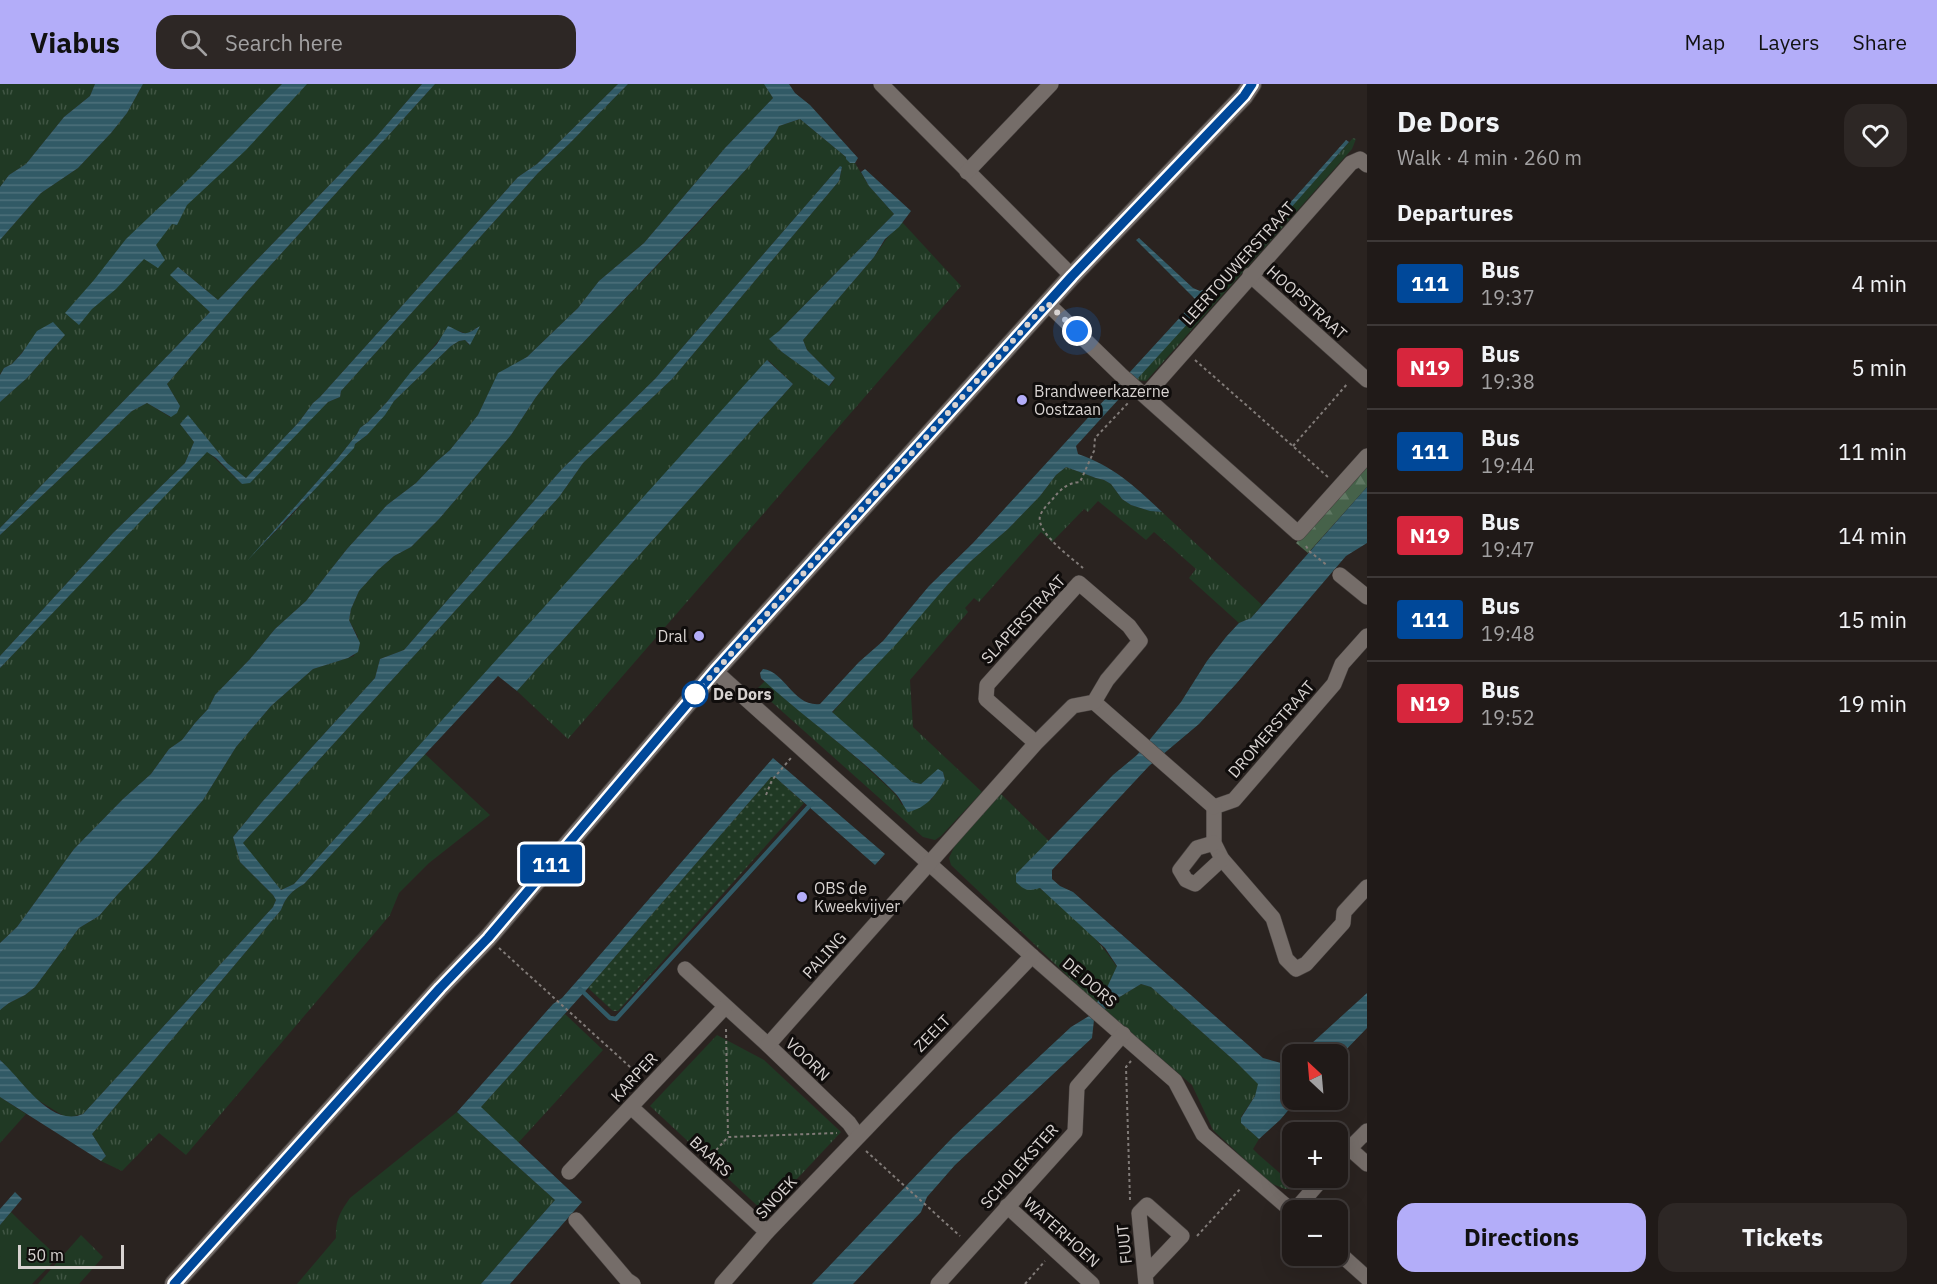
<!DOCTYPE html>
<meta charset="utf-8">
<style>
:root{--surface:#201a18;--page:#2d2725;--text:#f1f3f6;--muted:#a2a1a2;--line:#3d3837;--accent:#b3adf9}
body{margin:0;font-family:"IBM Plex Sans",sans-serif;background:var(--page);color:var(--text);height:100vh;display:flex;flex-direction:column;font-size:22px;white-space:nowrap}
*{box-sizing:border-box;margin:0}
p{font-size:20px;color:var(--muted)}
.icon{flex:none;width:33px;height:33px;fill:none;stroke:currentColor;stroke-width:2;stroke-linecap:round;stroke-linejoin:round}
.map{position:relative;flex:1;overflow:hidden}
.sheet{display:flex;flex-direction:column;background:var(--surface);width:570px}
.sheet>*{flex:none}
.badge{padding:0 12px;border-radius:4px;font-size:21px;line-height:39px}
.needle{width:39px;rotate:334deg}
.fabs{position:absolute;left:1282px;top:960px;display:grid;gap:12px}
.fabs a{display:grid;place-items:center;width:66px;height:66px;border-radius:12px;background:var(--surface);box-shadow:0 6px 24px #0002,0 0 0 2px var(--line);font-size:30px}
.scale{position:absolute;left:18px;bottom:15px;width:106px;box-sizing:border-box;padding-left:6px;border:3px solid #d8d3d1;border-top:0;font-size:16px;line-height:21px;white-space:nowrap;color:#d8d3d1;-webkit-text-stroke:4px #100d0c;paint-order:stroke}
.you{position:absolute;width:30px;height:30px;margin:-15px;border:4px solid #fff;border-radius:50%;background:#1a73e8;box-shadow:0 0 0 9px #1a73e833}
.map>.badge{position:absolute;translate:-50% -50%;box-shadow:0 0 0 3px #fff}
h2{padding:0 30px;font-size:22px;line-height:54px}
.round{display:grid;place-items:center;flex:none;width:63px;height:63px;border-radius:18px;background:var(--page)}
.overview{display:flex;align-items:center;justify-content:space-between;height:102px;padding:0 30px}
h1{font-size:28px;font-weight:700;line-height:45px}
.primary-button{display:flex;gap:12px;margin-top:auto;padding:12px 30px}
.primary-button a{flex:1;height:69px;border-radius:18px;background:var(--accent);color:#111;font-size:24px;font-weight:700;line-height:69px;text-align:center}
.primary-button a+a{background:var(--page);color:var(--text)}
ul{padding:0;list-style:none}
li{display:flex;align-items:center;gap:18px;height:84px;padding:0 30px;border-top:2px solid var(--line)}
li div{flex:1}
li b{display:block;font-size:22px}
li em{font-style:normal}
li .badge{min-width:66px;font-weight:700;text-align:center}
header{display:flex;align-items:center;gap:36px;box-sizing:border-box;height:84px;padding:0 30px;background:var(--accent);color:#111}
header strong{font-size:28px}
nav{display:flex;gap:33px;margin-inline-start:auto;font-size:21px}
.search{width:420px;height:54px;background:var(--page);display:flex;align-items:center;gap:15px;box-sizing:border-box;padding:0 21px;border-radius:18px;color:var(--muted);font-size:22px}
main{display:flex;flex:1;min-height:0}
.map>svg:first-child{display:block}
.grass{fill:url(#grass-tufts);fill-rule:evenodd}
.forest{fill:url(#forest-firs)}
.park{fill:url(#park-dots)}
.pitch{fill:#203924}
.water{fill:url(#water-rules)}
.lines{fill:none;stroke-linecap:round;stroke-linejoin:round}
.stream{stroke:#315a66;stroke-width:4.5}
.street-casing{stroke:#46403e;stroke-width:16}
.secondary-casing{stroke:#46403e;stroke-width:20}
.path{stroke:#817b78;stroke-width:2;stroke-dasharray:3 3;stroke-linecap:butt}
.street{stroke:#756d69;stroke-width:15}
.secondary{stroke:#756d69;stroke-width:18}
.line-casing{stroke:#fff;stroke-width:14}
.line{stroke:#004899;stroke-width:9}
.walk{stroke:#d8d3d1;stroke-width:6;stroke-dasharray:0 10.8}
.poi-dot{fill:#b3adf9;stroke:#100d0c;stroke-width:2}
.stop-dot{fill:#fff;stroke:#004899;stroke-width:3}
.labels{text-anchor:middle;stroke-width:6;stroke-linejoin:round;paint-order:stroke}
.street-label{font-size:16px;fill:#d8d3d1;stroke:#100d0c}
.poi-label{font-size:16px;fill:#d8d3d1;stroke:#100d0c;text-anchor:start}
.stop-label{font-size:16px;font-weight:bold;fill:#d8d3d1;stroke:#100d0c;text-anchor:start}
</style>
<header>
<strong>Viabus</strong>
<div class="search"><svg class="icon" aria-label="search" viewBox="0 0 24 24"><circle cx="10" cy="10" r="6"/><path d="M15 15l6 6"/></svg>Search here</div>
<nav><a>Map</a><a>Layers</a><a>Share</a></nav>
</header>
<main>
<div class="map">
<svg width="1367" height="1200" viewBox="0 0 1367 1200">
<defs>
<pattern id="grass-tufts" width="24" height="20" patternUnits="userSpaceOnUse" patternTransform="scale(1.5)"><rect width="24" height="20" fill="#203924"/><path d="M3 7l-1-3M5 7V3M7 7l1-3M15 17l-1-3M17 17v-4M19 17l1-3" fill="none" stroke="#405543"/></pattern>
<pattern id="forest-firs" width="22" height="20" patternUnits="userSpaceOnUse" patternTransform="scale(1.5)"><rect width="22" height="20" fill="#46624a"/><path d="M5 1l3.5 6h-7zM16 11l3.5 6h-7z" fill="#607863"/></pattern>
<pattern id="park-dots" width="8" height="8" patternUnits="userSpaceOnUse" patternTransform="scale(1.5)"><rect width="8" height="8" fill="#203924"/><path d="M2 2h.1M6 6h.1" fill="none" stroke="#405543" stroke-width="1.8" stroke-linecap="round"/></pattern>
<pattern id="water-rules" width="6" height="5" patternUnits="userSpaceOnUse" patternTransform="scale(1.5)"><rect width="6" height="5" fill="#315a66"/><path d="M0 2.5h6" fill="none" stroke="#4e717b"/></pattern>
</defs>
<rect width="100%" height="100%" fill="#2a2320"/>
<!-- grass -->
<g class="grass">
<path d="M0,0h95l-5,12 -26,21 -38,47 -17,11 -9,12z"/>
<path d="M143,0h279l-46,53 -158,163 -40,-33 -7,8 39,37 -210,216v-126l27,-24 38,-43 -35,8 -18,21 -8,4 -4,6v-134l41,-47 37,-25 33,-35 16,-20z"/>
<path d="M435,0h183l-81,80 -19,13 -198,220 -7,6 -14,19 -53,56 -19,-15 -39,-47 -8,8 14,18 -9,21 -72,70 -113,123v-121l132,-124 15,-8 23,14 10,-11 -13,-22 83,-96z"/>
<path d="M628,0h136l9,14 -48,50 -81,95 -45,38 -21,27 -51,49 -29,17 -20,41 -28,35 -14,12 -20,21 -29,22 -40,44 -41,52 -31,28 -25,30 -35,36 -7,14 -13,14 -13,17 -13,9 -18,25 -28,25 -49,50 -57,78 -17,16v-275l207,-217 35,33 86,-82 12,-5 1,-6 197,-218 31,-29zM478,243l-9,18 -4,-5 -6,1 -8,5 -57,55 -27,34 -12,9 -65,73 -32,32 80,-91 19,-24 3,-6 8,-6 19,-20 58,-69 14,-2 8,3z"/>
<path d="M800,35l46,38 4,6h5l14,23 25,28 -124,126 12,12 48,34 5,-8 -28,-28 -4,-10 71,-83 13,-19 15,-16 59,64 -393,453 -51,-48 276,-307 -25,-24 -474,524 -13,6 -39,-46 317,-347 24,-34 89,-84 167,-198 3,-13 -2,-2 -185,213 -93,90 -158,181 -24,9 -5,19 -113,124 -29,35 7,25 33,33 3,5 -3,7 -190,207 -16,4 -31,-19 -36,-39v-50l9,-7 16,-8 10,-8 44,-59 20,-12 19,-22 36,-37 49,-57 33,-53 35,-41 42,-37 41,-13 4,-19 -9,-17 2,-11 8,-18 19,-21 16,-14 17,-9 28,-28 72,-84 25,-38 21,-27 140,-146 53,-59 24,-29 5,-10z"/>
<path d="M1353,54l3,1 -4,10 -204,230 -2,2 -10,-1z"/>
<path d="M1066,383l30,11 8,2 7,4 11,15 9,6 20,6 11,1 100,93 -11,13 -12,5 -50,-45 7,-9 -42,-37 -8,8 -48,-39 -10,11 -4,-3 -32,33 -11,-10 -62,70 -5,-4 -9,10 3,4 -58,68 3,47 69,65 -41,44 -6,4 -12,-3 -166,-148 8,-8c35,33 75,60 110,94 10,10 21,17 27,30l29,-5 14,-20 -2,-8 -5,-2 -17,14 -9,-2 -80,-69 116,-129 24,-24 36,-31 32,-33 16,-21z"/>
<path d="M425,670l65,61 -61,48 -30,30 -9,22 -204,240 -27,-22 -37,38 -21,-10 5,-5 -14,-22 189,-224c5,-14 11,-19 23,-26z"/>
<path d="M1001,710l48,47 -31,31c36,26 74,57 99,95l-14,29 -7,7 -145,-138 -2,-7 7,-15z"/>
<path d="M1141,900l10,3 86,76 22,21 -4,12 -14,21v6l18,16 -6,10 6,6 39,34h-13l-15,-6 -57,-53 -21,-45 -87,-75 8,-9z"/>
<path d="M565,930l38,36 -85,93 -38,-35z"/>
<path d="M717,951l47,25 77,72 -76,81 -115,-107z"/>
<path d="M0,1013l26,17 -26,29z"/>
<path d="M457,1028l98,88 -74,84h-184l39,-46c-1,-17 4,-26 14,-40z"/>
<path d="M11,1128l24,24 -35,40v-51z"/>
<path d="M81,1151l22,22 -24,27h-41z"/>
</g>
<!-- forest -->
<path class="forest" d="M1367,381v22l-59,66 -12,-10z"/>
<!-- park -->
<path class="park" d="M771,693h4l29,26 -186,208h-5l-25,-23z"/>
<!-- pitch -->
<path class="pitch" d="M27,1144l31,29 -26,27h-32v-27z"/>
<!-- water -->
<g class="water">
<path d="M95,0h48l-16,29 -16,20 -33,35 -37,25 -41,47v-53l9,-12 17,-11 38,-47 26,-21z"/>
<path d="M282,0h25l-61,66 -59,55 -10,20 -5,-1 -16,21 9,15 -7,8 -14,-9 -28,30 -24,20 -13,16 -14,-12 29,-33 32,-41 65,-62z"/>
<path d="M422,0h13l-185,204 -83,96 13,22 -3,7 -6,4 -24,-14 -15,8 -132,124v-7l210,-216 -40,-37 8,-8 40,33 158,-163z"/>
<path d="M618,0h10l-59,60 -31,29 -197,218 -1,6 -12,5 -78,81 -8,1 -26,-26 -9,-6 -207,216v-12l113,-123 72,-70 9,-21 -14,-18 8,-9 39,48 19,15 53,-56 14,-19 7,-6 198,-220 19,-13z"/>
<path d="M764,0h25l6,9 15,12 48,53 -3,5h-5l-4,-4v-2l-46,-38 -21,7 -5,10 -24,29 -54,59 -139,146 -21,27 -25,38 -72,84 -28,28 -17,9 -16,14 -19,21 -8,18 -2,11 11,23 -2,9 -10,6 -35,11 -42,37 -35,41 -33,53 -49,57 -36,37 -19,22 -20,12 -44,59 -10,8 -16,8 -9,7v-67l17,-16 57,-78 49,-50 28,-25 18,-25 13,-9 13,-17 13,-14 7,-14 35,-36 25,-30 31,-28 41,-52 40,-44 29,-22 20,-21 14,-12 28,-35 20,-42 29,-16 51,-49 21,-27 45,-38 81,-95 48,-50z"/>
<path d="M1346,56l3,2 -137,155 -136,149 2,8c35,12 58,33 84,58l-12,-1 -19,-6 -9,-6 -11,-15 -7,-4 -8,-2 -30,-11 -10,8 -16,21 -32,33 -36,31 -24,24 -49,57 -67,71 80,70 9,2 17,-15 5,3 2,8c-10,15 -18,28 -37,32 -5,-6 -7,-13 -13,-19 -41,-42 -91,-75 -134,-115l-1,-5 3,-4c23,3 30,38 57,35l39,-42 24,-21 46,-55 44,-43 223,-243 -60,-60 3,-2 54,50 7,3c22,-7 37,-30 52,-46 32,-35 63,-70 94,-105z"/>
<path d="M840,82l2,1 -3,14 -167,198 -89,84 -24,34 -316,346 38,47 13,-6 473,-524 26,24 -276,307 -19,-15 -194,208c-12,7 -18,12 -23,26l-189,224 14,22 -5,5 -101,-64v-37c22,19 50,68 83,54l190,-207 3,-7 -3,-5 -33,-33 -7,-25 29,-35 113,-124 5,-19 24,-9 158,-181 93,-90z"/>
<path d="M865,85l46,42 -12,16 -14,12 -11,18 -71,83 4,10 28,28 -6,8 -47,-34 -13,-13 10,-8 115,-117 -25,-28 -8,-14z"/>
<path d="M53,238l12,13 -38,43 -27,24v-27l4,-7 8,-4 10,-11 15,-22z"/>
<path d="M448,242c18,8 15,11 32,0l-10,19 -5,-5 -6,1 -8,5 -57,55 -9,14 -18,20 -12,9 -1,4 -107,113 91,-103 19,-24 3,-6 8,-6 19,-20 23,-29 27,-29z"/>
<path d="M1367,403v56l-21,13 -110,128 -37,40 -50,42 -97,104v9l8,7 13,6 190,166 18,5 12,-5v42h4l-17,20 -21,19 -18,-16v-5l14,-22 3,-12 -21,-21 -86,-76 -10,-3 -28,17 -19,19 -2,18 -137,127 -28,32 -6,15 -68,72h-41l141,-147 118,-110 18,-11 7,-13 7,-7 14,-30 -12,-18 -65,-60c-12,3 -15,3 -24,-6v-8l97,-99 24,-20 44,-53 26,-41 19,-24 13,-14 12,-5z"/>
<path d="M773,674l112,96 -10,11 -100,-88h-4l-183,211 -107,119 101,95 -72,82h-29l74,-84 -98,-88 96,-108 9,-6z"/>
<path d="M1367,909v35l-29,30v-4h-38z"/>
<path d="M15,1108l7,7 -22,26v-16z"/>
</g>
<g class="lines">
<!-- stream -->
<path class="stream" d="M580,905l30,29 6,1 196,-216"/>
<!-- street casing -->
<g class="street-casing">
<g id="street">
<path d="M881,0l191,192"/>
<path d="M967,88l84,-88"/>
<path d="M1250,191l117,105"/>
<path d="M1047,219l73,71 178,159 69,-77"/>
<path d="M1146,311l205,-232 9,-4 7,6"/>
<path d="M1340,491l27,22"/>
<path d="M1367,552l-25,28 -8,20 -100,116 -20,7v36l8,16 51,59 13,41 10,10 10,-5 37,-41 1,-11 23,-25"/>
<path d="M715,587l317,285 143,125 28,53 90,78"/>
<path d="M1094,618l120,105"/>
<path d="M1214,759l-17,5 -17,22 6,10 9,4 27,-25"/>
<path d="M685,885l83,76 81,78 9,13"/>
<path d="M768,961l268,-302 37,-37 21,-4 13,-22 33,-39 -11,-15 -50,-43 -92,102 -1,14 50,44"/>
<path d="M631,1023l136,125"/>
<path d="M1349,1064l18,16"/>
<path d="M1338,1076l29,-29"/>
<path d="M569,1088l156,-165"/>
<path d="M1007,1122l85,78"/>
<path d="M1295,1126l28,-32"/>
<path d="M576,1136l51,60 6,4"/>
<path d="M1338,1168l29,26"/>
<path d="M1146,1190l36,-38 -35,-31 -8,8 7,71"/>
<path d="M722,1200l45,-52 265,-276"/>
<path d="M938,1200l137,-152 2,-45 46,-53"/>
</g>
</g>
<!-- secondary casing -->
<g class="secondary-casing">
<path id="secondary" d="M174,1200l266,-296 48,-50 227,-267 357,-395 172,-180 8,-12"/>
</g>
<!-- path -->
<g class="path">
<path d="M1195,276l133,117"/>
<path d="M1293,362l55,-63"/>
<path d="M1306,462l3,5 19,15"/>
<path d="M1083,484c-11,-10 -47,-35 -43,-52 2,-6 7,-11 11,-15 9,-11 15,-18 29,-19l14,-31 1,-13 34,-36"/>
<path d="M766,711l6,-15 19,-22"/>
<path d="M499,864l140,127"/>
<path d="M726,945l2,108"/>
<path d="M866,1067l94,85"/>
<path d="M708,1075l20,-22 109,-4"/>
<path d="M1130,1116l-4,-133 5,-6"/>
<path d="M1197,1152l44,-48"/>
<path d="M1025,1200l20,-23"/>
</g>
<!-- street -->
<use href="#street" class="street"/>
<!-- secondary -->
<use href="#secondary" class="secondary"/>
</g>
<g class="lines">
<!-- line casing -->
<g class="line-casing">
<path id="line" d="M174,1200l266,-296 48,-50 227,-267 357,-395 172,-180 8,-12"/>
</g>
<!-- line -->
<use href="#line" class="line"/>
<!-- walk -->
<path class="walk" d="M695,610l352,-391 30,28"/>
</g>
<!-- markers -->
<g class="poi-dot">
<circle cx="1022" cy="316" r="6"/>
<circle cx="699" cy="552" r="6"/>
<circle cx="802" cy="813" r="6"/>
</g>
<circle class="stop-dot" cx="695" cy="610" r="12"/>
<g class="labels">
<!-- street labels -->
<g class="street-label">
<text transform="translate(1238 179) rotate(-48)" y="6">LEERTOUWERSTRAAT</text>
<text transform="translate(1307 218) rotate(42)" y="6">HOOPSTRAAT</text>
<text transform="translate(1023 535) rotate(-47)" y="6">SLAPERSTRAAT</text>
<text transform="translate(1271 645) rotate(-49)" y="6">DROMERSTRAAT</text>
<text transform="translate(824 871) rotate(-48)" y="6">PALING</text>
<text transform="translate(1090 898) rotate(41)" y="6">DE DORS</text>
<text transform="translate(932 949) rotate(-46)" y="6">ZEELT</text>
<text transform="translate(808 975) rotate(44)" y="6">VOORN</text>
<text transform="translate(634 993) rotate(-47)" y="6">KARPER</text>
<text transform="translate(711 1072) rotate(43)" y="6">BAARS</text>
<text transform="translate(1019 1082) rotate(-48)" y="6">SCHOLEKSTER</text>
<text transform="translate(776 1113) rotate(-47)" y="6">SNOEK</text>
<text transform="translate(1062 1148) rotate(42)" y="6">WATERHOEN</text>
<text transform="translate(1124 1160) rotate(-96)" y="6">FUUT</text>
</g>
<!-- poi labels -->
<g class="poi-label">
<text x="1034" y="313">Brandweerkazerne<tspan x="1034" dy="18">Oostzaan</tspan></text>
<text x="687" y="558" text-anchor="end">Dral</text>
<text x="814" y="810">OBS de<tspan x="814" dy="18">Kweekvijver</tspan></text>
</g>
<!-- stop labels -->
<g class="stop-label">
<text x="713" y="616">De Dors</text>
</g>
</g>
</svg>
<div class="fabs">
<a><svg class="needle" viewBox="-14 -14 28 28"><path d="M0-13l5 13h-10z" fill="#e53935"/><path d="M0 13l5-13h-10z" fill="#a2a1a2"/></svg></a>
<a>+</a>
<a>−</a>
</div>
<div class="scale">50 m</div>
<div class="you" style="left:1077px;top:247px"></div>
<b class="badge" style="left:551px;top:780px;background:#004899;color:#fff">111</b>
</div>
<section class="sheet">
<div class="overview"><div><h1>De Dors</h1><p>Walk · 4 min · 260 m</p></div><a class="round"><svg class="icon" aria-label="heart" viewBox="0 0 24 24"><path d="M12 20l-8-8c-3-5 5-10 8-4 3-6 11-1 8 4z"/></svg></a></div>
<h2>Departures</h2>
<ul>
<li><span class="badge" style="background:#004899;color:#fff">111</span><div><b>Bus</b><p>19:37</p></div><em>4 min</em></li>
<li><span class="badge" style="background:#d7263d;color:#fff">N19</span><div><b>Bus</b><p>19:38</p></div><em>5 min</em></li>
<li><span class="badge" style="background:#004899;color:#fff">111</span><div><b>Bus</b><p>19:44</p></div><em>11 min</em></li>
<li><span class="badge" style="background:#d7263d;color:#fff">N19</span><div><b>Bus</b><p>19:47</p></div><em>14 min</em></li>
<li><span class="badge" style="background:#004899;color:#fff">111</span><div><b>Bus</b><p>19:48</p></div><em>15 min</em></li>
<li><span class="badge" style="background:#d7263d;color:#fff">N19</span><div><b>Bus</b><p>19:52</p></div><em>19 min</em></li>
</ul>
<div class="primary-button"><a>Directions</a><a>Tickets</a></div>
</section>
</main>
